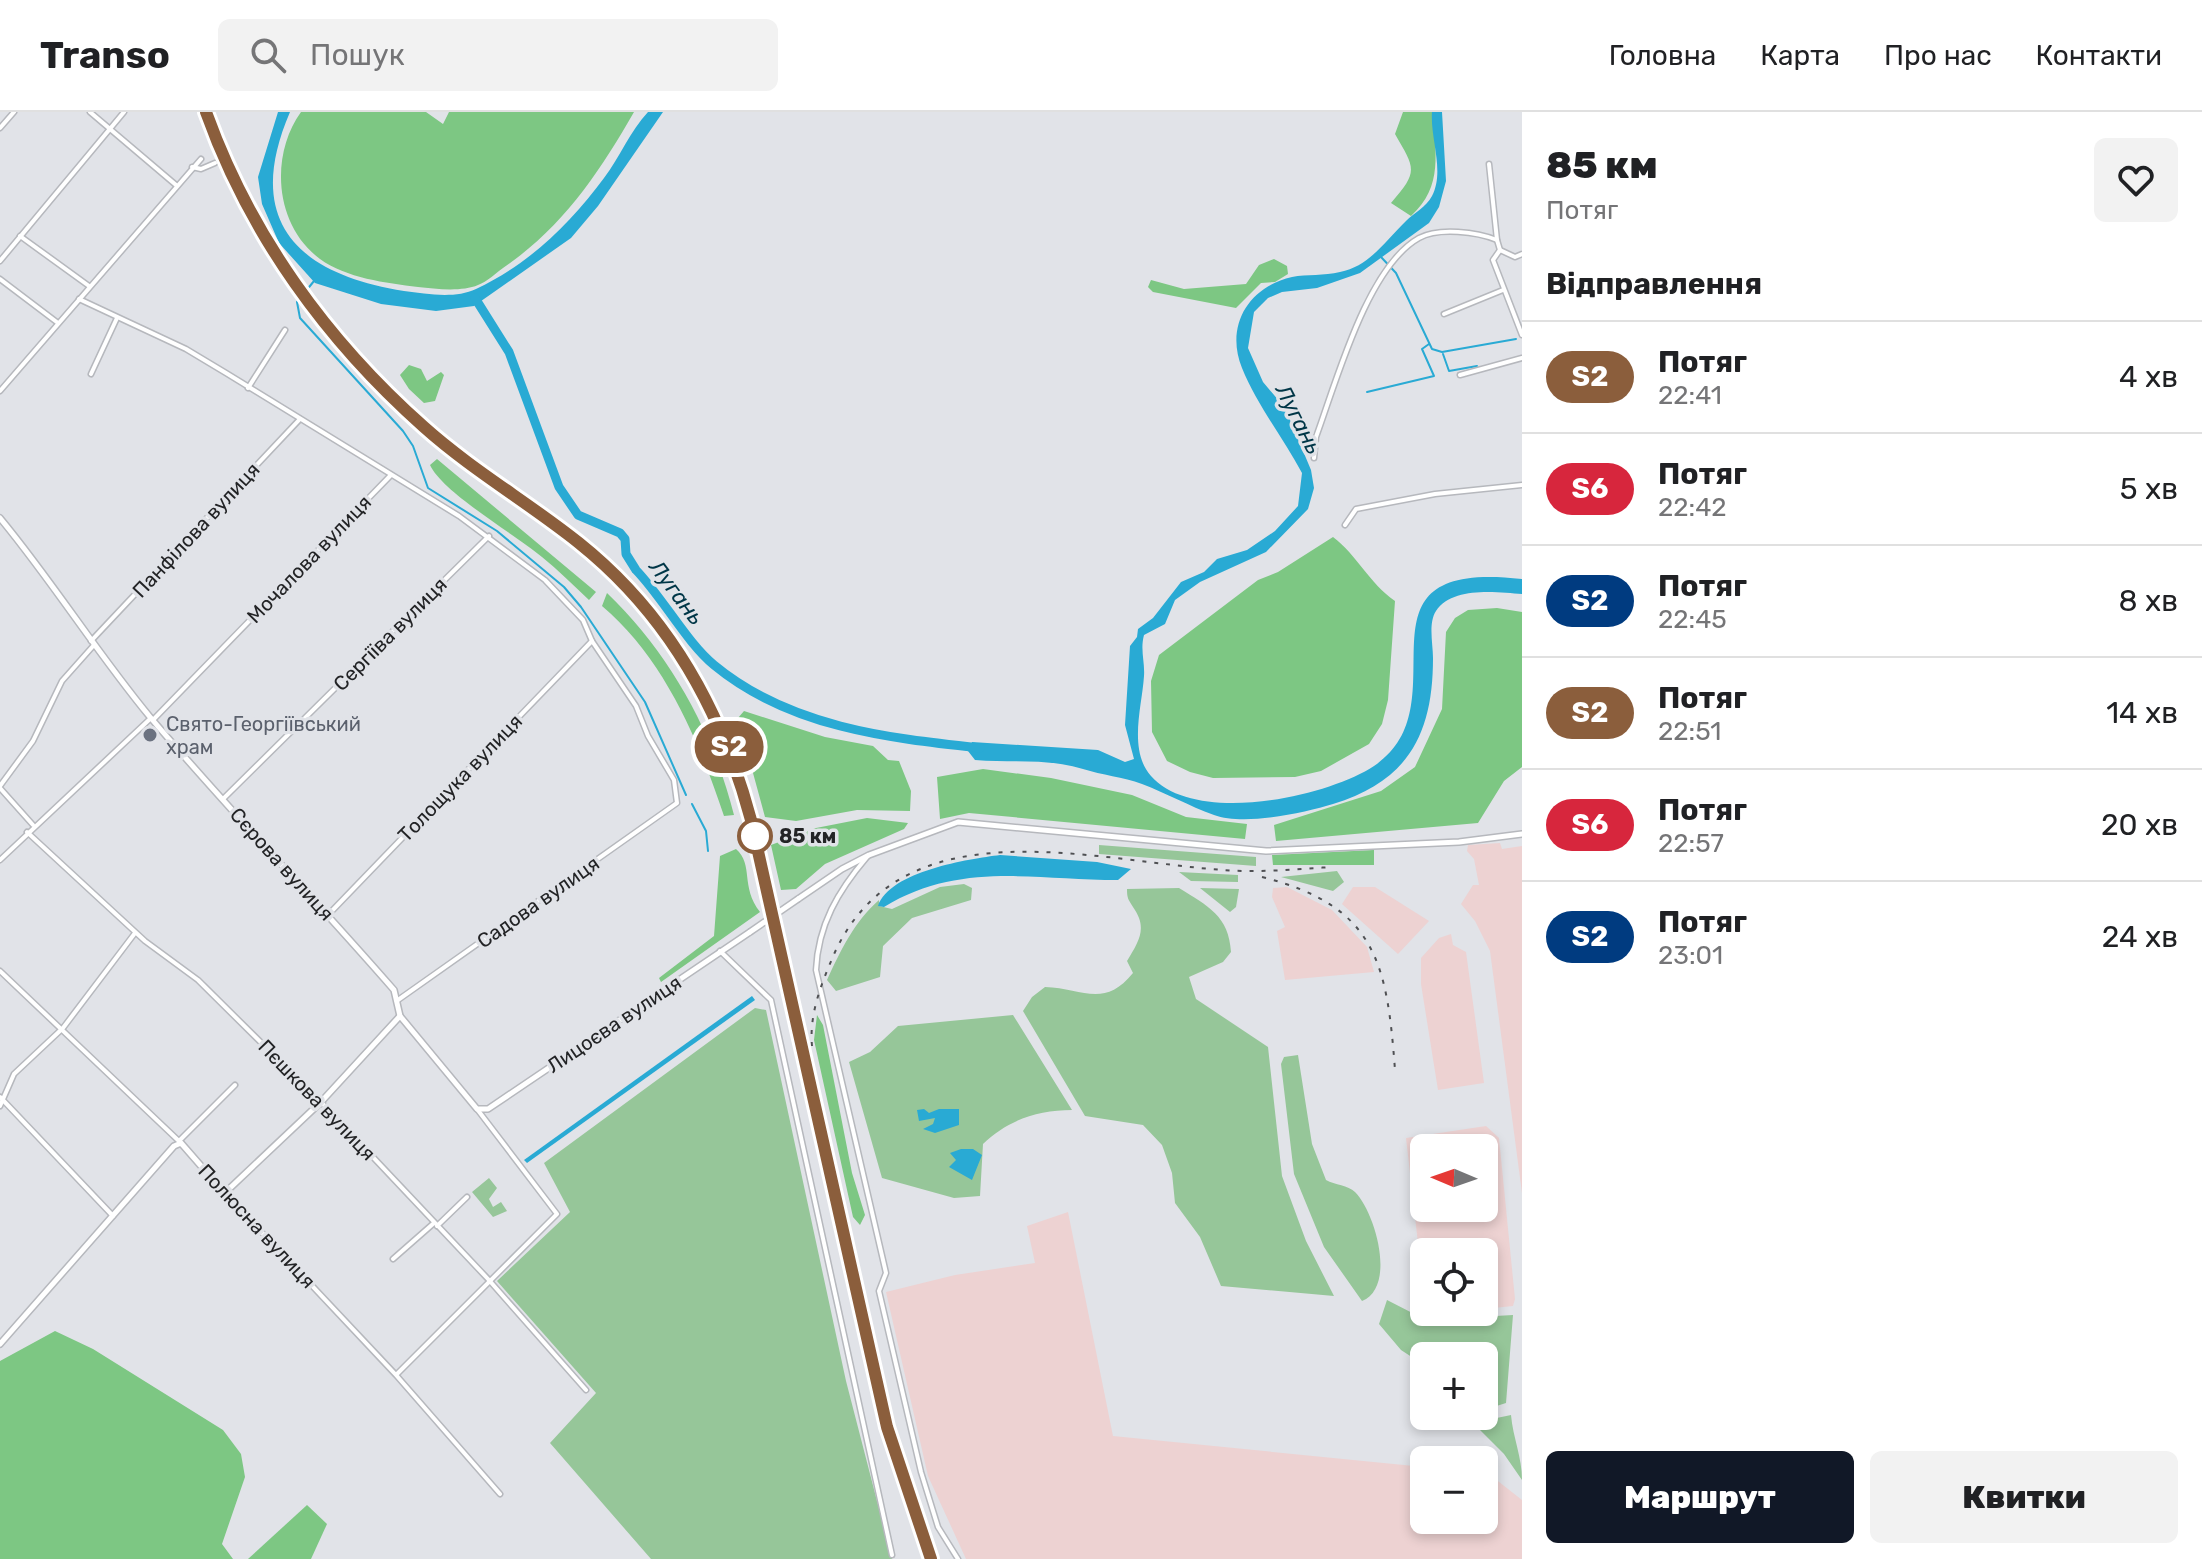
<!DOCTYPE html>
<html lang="uk">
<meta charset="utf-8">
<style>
:root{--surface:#fff;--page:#f2f2f2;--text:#202124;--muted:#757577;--line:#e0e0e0;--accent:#111827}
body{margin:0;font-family:Rubik,sans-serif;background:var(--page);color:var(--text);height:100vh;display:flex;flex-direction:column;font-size:30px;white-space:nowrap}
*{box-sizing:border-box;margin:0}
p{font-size:26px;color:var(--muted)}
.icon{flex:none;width:44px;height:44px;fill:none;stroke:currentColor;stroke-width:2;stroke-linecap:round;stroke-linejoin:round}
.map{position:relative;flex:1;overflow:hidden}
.details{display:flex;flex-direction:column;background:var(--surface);width:680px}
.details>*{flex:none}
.badge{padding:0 16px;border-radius:26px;font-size:28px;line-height:52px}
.needle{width:52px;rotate:272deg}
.controls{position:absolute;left:1410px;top:1022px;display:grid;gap:16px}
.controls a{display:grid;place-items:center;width:88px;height:88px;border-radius:12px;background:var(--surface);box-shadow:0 4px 12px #0003;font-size:40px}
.map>.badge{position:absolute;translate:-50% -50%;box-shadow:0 0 0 4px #fff}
h2{padding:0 24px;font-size:30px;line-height:72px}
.round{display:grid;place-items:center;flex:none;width:84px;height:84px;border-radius:12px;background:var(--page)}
.summary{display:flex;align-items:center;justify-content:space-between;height:136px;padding:0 24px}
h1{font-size:38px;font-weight:800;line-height:60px}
.cta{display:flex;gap:16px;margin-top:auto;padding:16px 24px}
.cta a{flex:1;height:92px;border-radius:12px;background:var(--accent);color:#fff;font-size:32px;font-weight:800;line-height:92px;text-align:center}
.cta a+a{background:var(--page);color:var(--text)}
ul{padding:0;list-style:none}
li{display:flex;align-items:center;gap:24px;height:112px;padding:0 24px;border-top:2px solid var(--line)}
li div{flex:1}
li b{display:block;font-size:30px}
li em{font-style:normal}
li .badge{min-width:88px;font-weight:700;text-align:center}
header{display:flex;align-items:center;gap:48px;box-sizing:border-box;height:112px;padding:0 40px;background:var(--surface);border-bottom:2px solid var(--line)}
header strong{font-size:38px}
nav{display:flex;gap:44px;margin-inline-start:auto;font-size:28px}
.search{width:560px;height:72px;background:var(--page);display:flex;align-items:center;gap:20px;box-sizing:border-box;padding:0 28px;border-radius:12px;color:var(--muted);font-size:30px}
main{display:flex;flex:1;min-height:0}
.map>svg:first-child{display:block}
.industrial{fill:#edd2d2;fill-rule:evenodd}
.green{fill:#96c699}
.forest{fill:#7dc783}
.water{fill:#29aad4}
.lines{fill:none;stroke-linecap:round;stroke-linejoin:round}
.stream{stroke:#29aad4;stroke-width:2}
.river{stroke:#29aad4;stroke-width:9}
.minor-casing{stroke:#b6b8bd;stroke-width:7}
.tertiary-casing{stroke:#b6b8bd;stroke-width:8}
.minor{stroke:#fff;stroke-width:4}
.tertiary{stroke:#fff;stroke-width:5}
.rail{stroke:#4f5053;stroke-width:2;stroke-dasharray:4 8;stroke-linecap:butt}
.tertiary-bridge-casing{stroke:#b6b8bd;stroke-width:8;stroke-linecap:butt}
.tertiary-bridge{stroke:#fff;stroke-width:5}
.line-casing{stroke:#fff;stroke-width:18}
.line{stroke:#8b5e3c;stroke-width:12}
.worship-dot{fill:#6b7280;stroke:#e1e3e8;stroke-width:3}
.stop-dot{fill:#fff;stroke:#8b5e3c;stroke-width:4}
.labels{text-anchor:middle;stroke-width:7;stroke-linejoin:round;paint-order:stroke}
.street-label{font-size:20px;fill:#232426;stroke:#e1e3e8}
.worship-label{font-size:20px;fill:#5b616d;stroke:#e1e3e8;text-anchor:start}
.stop-label{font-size:20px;font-weight:bold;fill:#232426;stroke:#e1e3e8;text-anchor:start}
.water-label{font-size:22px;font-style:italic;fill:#003647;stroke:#e1e3e8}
</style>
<header>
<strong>Transo</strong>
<div class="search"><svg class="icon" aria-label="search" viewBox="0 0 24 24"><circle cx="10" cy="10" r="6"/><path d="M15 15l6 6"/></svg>Пошук</div>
<nav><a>Головна</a><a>Карта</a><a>Про нас</a><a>Контакти</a></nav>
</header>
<main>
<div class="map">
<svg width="1522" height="1447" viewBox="0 0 1522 1447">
<rect width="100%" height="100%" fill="#e1e3e8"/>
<!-- industrial -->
<g class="industrial">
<path d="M1500,731l2,6 20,-3v347l-32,-242 -15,-30 -14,-17 12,-19h6l-5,-26 -7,-8 1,-6z"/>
<path d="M1287,775l45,23 35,37 7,25 -89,8 -8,-49 8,-4 -13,-30 1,-9z"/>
<path d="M1353,775h22l54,34 -31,33 -56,-50z"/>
<path d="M1451,822l2,11 13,7 18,131 -46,7 -17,-106v-26l18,-20z"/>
<path d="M1486,1014l13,12 16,161 -2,7 -29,3v-57h-60v44l-18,-158zM1424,1036h60v60h-60z"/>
<path d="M1068,1100l45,224 311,31v53h60v-46h5l33,26v59h-556l-38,-83 -42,-184 69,-17 80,-12 -8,-37z"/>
</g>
<!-- green -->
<g class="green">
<path d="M1099,733l157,12v9l-157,-12z"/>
<path d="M1337,759l7,11 -11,9 -52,-14z"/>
<path d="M1179,760l59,3v7l-47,-1z"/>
<path d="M964,772l8,4 -1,12 -59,18 -29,28 -3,31 -44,14 -9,-11c14,-30 27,-58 52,-80v6l13,3 48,-22z"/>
<path d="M1179,776c29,18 50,28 52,64l-8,10 -34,15 7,22 72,48 14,129 24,65 28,55 -113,-10 -21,-49 -25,-34 -3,-30 -10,-28 -19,-20 -58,-9 -62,-105 9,-14 13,-10c37,1 59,22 88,-14l-6,-12c12,-20 21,-33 6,-54 -5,-8 -6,-9 -6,-18z"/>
<path d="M1200,776l39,1 -3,18 -6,5z"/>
<path d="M755,896l11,2 80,371 46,178h-241l-101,-116 46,-50 -99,-112 73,-69 -26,-49z"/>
<path d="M1013,903l59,95c-34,0 -64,10 -89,34l-3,52 -26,2 -72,-20 -33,-116 21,-10 28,-26z"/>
<path d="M1298,943l14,89 14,36c9,5 22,5 29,12 20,20 42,95 7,109l-38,-54 -30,-73 -13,-110 3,-7z"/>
<path d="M489,1066l8,10 -8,11 4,8 8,-5 6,9 -14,6 -21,-25z"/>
<path d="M1387,1188l39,20 87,-5 -7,88 -22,7v-54h-60v9l-23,-15 -22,-26z"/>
<path d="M1511,1303c2,23 11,42 11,65l-18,-26 -31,-31z"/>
</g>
<!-- forest -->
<g class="forest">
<path d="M301,0h125l17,12 6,-12h185c-35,61 -72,116 -131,156 -7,5 -16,14 -25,17 -16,7 -42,4 -60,2 -32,-4 -72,-9 -98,-28 -46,-34 -50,-104 -19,-147z"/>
<path d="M1403,0h30c2,40 11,74 -22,104l-20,-13c28,-32 24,-34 4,-69z"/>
<path d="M1274,147l13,7 1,8 -13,8 -14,1 -25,25 -83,-16 -5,-5 3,-7 33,9 62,-5 13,-19z"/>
<path d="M409,253l12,4 6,12 14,-9 3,3 -9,26 -11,2 -15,-14 -9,-14z"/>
<path d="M437,347l159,133 -7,8c-16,-15 -31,-30 -47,-43 -26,-22 -99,-64 -112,-92z"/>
<path d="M1333,425c24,18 36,46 62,64l-7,99 -6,24 -13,20 -48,27 -26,6 -82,1 -23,-6 -23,-11 -15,-29 -1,-51 8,-26 99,-75 20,-8z"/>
<path d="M607,481c62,59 106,139 127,222l-10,1c-25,-75 -60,-158 -122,-210z"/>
<path d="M1497,496l25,4v155l-18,14 -26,42 -202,18 -2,-16 107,-34 34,-24 27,-58 4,-77 9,-14 13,-8z"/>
<path d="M744,599l81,26 48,9 15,14 11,1 12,30 -1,20 -53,-1 -61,11 -31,-4 -27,-99z"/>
<path d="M983,657l68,9 81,17 54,22 61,7 -2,15 -276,-26 -29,6 -3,-42z"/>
<path d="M867,706l41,5 -4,6 -79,35 -29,25 -15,1 -10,-45 45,-17z"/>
<path d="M736,737c18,16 4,37 24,63l-99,70 -2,-4 55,-42 6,-80z"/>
<path d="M1374,738v15h-101l-1,-10z"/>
<path d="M817,903l6,10 29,148 13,42 -5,10 -7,-8 -39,-177z"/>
<path d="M55,1219l38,18 130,81 18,24 4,23 -23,67 11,15h-233v-198z"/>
<path d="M307,1393l20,19 -16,35h-63z"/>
</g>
<!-- water -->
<g class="water">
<path d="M278,0h12c-47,109 7,162 114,179 23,3 51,8 72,-2 52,-24 95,-66 128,-111 16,-21 26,-47 44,-66h15l-65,94 -27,32 -97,68 -38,5 -55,-7 -66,-21 -36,-40 -17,-39 -4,-27z"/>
<path d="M1432,0h10l4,69 -7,26 -10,16 -69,50 -43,15 -35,4 -14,6 -14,14 -6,36 15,34 22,26 26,62 3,18 -6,21 -42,43 -66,30 -25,18 -10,24 -21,11c-4,15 1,27 0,41 -2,31 -16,74 7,100 44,50 176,21 223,-10 94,-62 -36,-208 148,-187v15c-25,-2 -70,-8 -86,17 -8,12 -3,33 -3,47 0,75 -24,123 -100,146 -29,9 -89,22 -119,11 -25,-9 -48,-22 -72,-31 -19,-7 -40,-9 -59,-15 -35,-11 -72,-6 -108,-9l-7,-9 4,-9 126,8 27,12 9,-3 -9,-34 5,-79 7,-9 1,-8 15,-11 28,-36 23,-10 13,-13 30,-9 28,-19 23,-25 4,-33c-18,-34 -45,-68 -60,-105 -17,-42 6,-81 50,-91 15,-3 32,-1 48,-5 30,-6 45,-31 66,-51 8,-8 20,-14 26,-25 13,-25 -2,-57 0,-84z"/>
<path d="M1000,743l97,7 34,7 -13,11c-84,0 -158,-19 -234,27l-6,-1c12,-35 91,-47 122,-51z"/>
<path d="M752,884l3,4 -228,163 -3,-3z"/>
<path d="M924,997l5,4 10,-4h20v16l-24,8 -12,-4 10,-5 2,-6 -16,3 -2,-11z"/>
<path d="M961,1037h12l9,6 -10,25 -23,-13 7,-7 -6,-7z"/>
</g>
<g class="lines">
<!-- stream -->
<g class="stream">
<path d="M1381,145l15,16 36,76 10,3 74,-13"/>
<path d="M314,169l-17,21 3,16 103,113 10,15 15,42 69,43 67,56 17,20 64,95 41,93"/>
<path d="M1443,242l6,17 28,-5"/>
<path d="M1367,280l67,-16 -12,-27 7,-5"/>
<path d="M692,692l14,27 2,20"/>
</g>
<!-- river -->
<path class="river" d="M475,186l34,54 50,135 19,28 42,18 5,6 1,15 10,16c27,28 51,73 78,95 75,62 173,73 266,83"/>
<!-- minor casing -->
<g class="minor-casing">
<g id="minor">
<path d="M90,0l86,73"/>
<path d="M0,16l14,-16"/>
<path d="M1489,52l8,76"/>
<path d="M192,55l9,2 14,-6"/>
<path d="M20,124l69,50"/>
<path d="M1500,138l-7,10 29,75"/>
<path d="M0,149l124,-149"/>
<path d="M0,167l58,44"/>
<path d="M79,187l107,50 40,24 233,143 86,64 38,40 9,21 44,65 12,30 26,44 3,23 -279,197"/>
<path d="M1444,202l59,-24"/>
<path d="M91,262l26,-56"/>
<path d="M1460,263l62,-17"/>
<path d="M248,276l37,-58"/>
<path d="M0,279l201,-232"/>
<path d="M1314,346l2,-21c20,-54 51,-170 103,-199 20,-11 58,-6 78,2l3,10 15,7 7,-3"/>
<path d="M1345,413l11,-16 79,-15 87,-9"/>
<path d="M91,529l209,-222"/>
<path d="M153,608l238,-245"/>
<path d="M0,674l33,-45 29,-60 32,-36"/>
<path d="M0,676l33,37"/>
<path d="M223,687l266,-263"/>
<path d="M27,720l118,109 53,39 123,122 167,177 98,111"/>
<path d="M867,745c-29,34 -49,68 -51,113l70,303 -7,18 42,181 17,55 20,32"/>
<path d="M0,748l151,-142"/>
<path d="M328,803l264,-274"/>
<path d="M720,839l51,49 121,555"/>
<path d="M0,859l181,172"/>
<path d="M0,985l113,119"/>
<path d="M0,994l14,-32 49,-46 72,-95"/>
<path d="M179,1029l56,-56"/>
<path d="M222,1078l174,185 104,119"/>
<path d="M437,1114l30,-29"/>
<path d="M393,1147l41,-36"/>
<path d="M397,1262l160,-160 -80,-105"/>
</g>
</g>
<!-- tertiary casing -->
<g class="tertiary-casing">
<g id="tertiary">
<path d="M0,406c53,64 97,135 150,199 79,93 164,181 244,273l6,26 77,93h11l262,-177"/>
<path d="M798,787l44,-30 27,-14 89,-33 308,29 193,-9 63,-8"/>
<path d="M0,1232l174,-198 7,-3 41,47 7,-1 92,-87 79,-86"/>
</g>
</g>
<!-- minor -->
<use href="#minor" class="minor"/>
<!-- tertiary -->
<use href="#tertiary" class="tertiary"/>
<!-- rail -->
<g class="rail">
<path d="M209,0c47,120 120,231 219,314 50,42 105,76 156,116 85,67 137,157 166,261l143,630 42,126"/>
<path d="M1262,765c115,29 125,87 133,193"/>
<path d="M812,934c-3,-33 10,-64 23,-94 69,-148 259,-91 388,-82 36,3 73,-1 110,-3"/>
</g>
<!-- tertiary-bridge casing -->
<g class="tertiary-bridge-casing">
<path id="tertiary-bridge" d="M750,820l48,-33"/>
</g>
<!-- tertiary-bridge -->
<use href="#tertiary-bridge" class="tertiary-bridge"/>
</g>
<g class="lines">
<!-- line casing -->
<g class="line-casing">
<path id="line" d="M206,0c44,123 121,229 218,315 48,43 105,76 155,116 90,72 143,168 172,277l136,607 44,132"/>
</g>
<!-- line -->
<use href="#line" class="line"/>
</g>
<!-- markers -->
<circle class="worship-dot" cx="150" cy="623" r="8"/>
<circle class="stop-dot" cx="755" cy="724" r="16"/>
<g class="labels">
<!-- street labels -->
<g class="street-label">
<text transform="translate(196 418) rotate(-47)" y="7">Панфілова вулиця</text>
<text transform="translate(309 447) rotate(-46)" y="7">Мочалова вулиця</text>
<text transform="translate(390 522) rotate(-45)" y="7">Сергіїва вулиця</text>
<text transform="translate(460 666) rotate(-46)" y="7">Толощука вулиця</text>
<text transform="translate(282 752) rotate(48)" y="7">Сєрова вулиця</text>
<text transform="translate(538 790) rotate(-35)" y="7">Садова вулиця</text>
<text transform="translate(614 912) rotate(-34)" y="7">Лицоєва вулиця</text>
<text transform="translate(317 988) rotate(46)" y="7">Пєшкова вулиця</text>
<text transform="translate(257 1114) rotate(47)" y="7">Полюсна вулиця</text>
</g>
<!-- worship labels -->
<g class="worship-label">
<text x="166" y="619">Свято-Георгіївський<tspan x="166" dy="23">храм</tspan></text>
</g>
<!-- stop labels -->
<g class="stop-label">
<text x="779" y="731">85 км</text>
</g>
<!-- water labels -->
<g class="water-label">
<text transform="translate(1299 307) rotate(63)" y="8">Лугань</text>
<text transform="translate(677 480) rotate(53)" y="8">Лугань</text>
</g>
</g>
</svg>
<div class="controls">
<a><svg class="needle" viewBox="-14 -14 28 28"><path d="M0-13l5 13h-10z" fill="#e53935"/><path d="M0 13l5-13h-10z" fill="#757577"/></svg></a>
<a><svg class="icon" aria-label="locate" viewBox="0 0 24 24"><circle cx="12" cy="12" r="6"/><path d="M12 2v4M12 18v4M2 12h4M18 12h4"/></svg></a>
<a>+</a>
<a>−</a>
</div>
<b class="badge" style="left:729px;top:635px;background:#8b5e3c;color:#fff">S2</b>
</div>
<section class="details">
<div class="summary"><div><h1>85 км</h1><p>Потяг</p></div><a class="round"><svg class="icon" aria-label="heart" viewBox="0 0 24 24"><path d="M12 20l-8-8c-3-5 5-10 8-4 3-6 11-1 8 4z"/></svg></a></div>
<h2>Відправлення</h2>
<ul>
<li><span class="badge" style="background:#8b5e3c;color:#fff">S2</span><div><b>Потяг</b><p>22:41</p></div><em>4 хв</em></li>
<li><span class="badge" style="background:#d7263d;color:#fff">S6</span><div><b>Потяг</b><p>22:42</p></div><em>5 хв</em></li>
<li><span class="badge" style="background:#003b80;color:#fff">S2</span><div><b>Потяг</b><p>22:45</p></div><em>8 хв</em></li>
<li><span class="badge" style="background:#8b5e3c;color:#fff">S2</span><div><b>Потяг</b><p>22:51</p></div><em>14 хв</em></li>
<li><span class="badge" style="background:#d7263d;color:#fff">S6</span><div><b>Потяг</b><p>22:57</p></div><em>20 хв</em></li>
<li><span class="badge" style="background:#003b80;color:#fff">S2</span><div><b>Потяг</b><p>23:01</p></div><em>24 хв</em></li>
</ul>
<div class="cta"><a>Маршрут</a><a>Квитки</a></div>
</section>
</main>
